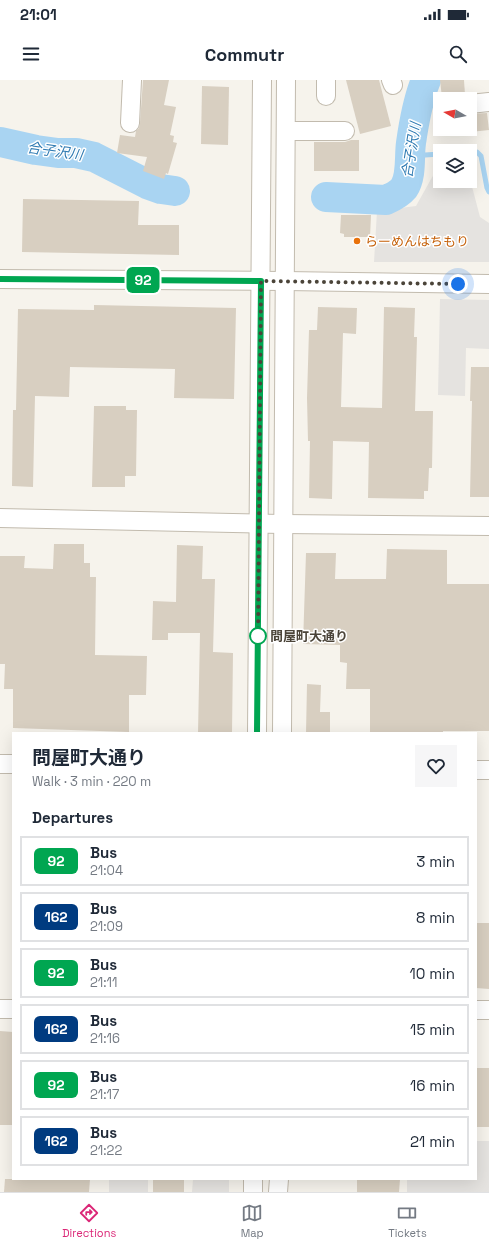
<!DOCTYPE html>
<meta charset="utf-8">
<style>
:root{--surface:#fff;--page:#f6f6f7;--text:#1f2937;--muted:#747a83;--line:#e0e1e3;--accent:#db2777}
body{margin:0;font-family:"Space Grotesk","Noto Sans JP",sans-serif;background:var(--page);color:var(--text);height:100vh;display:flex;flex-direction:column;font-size:15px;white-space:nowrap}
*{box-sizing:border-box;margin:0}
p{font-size:13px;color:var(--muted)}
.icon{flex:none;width:22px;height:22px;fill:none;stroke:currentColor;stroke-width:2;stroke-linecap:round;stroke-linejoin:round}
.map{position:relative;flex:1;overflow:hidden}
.panel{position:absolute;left:12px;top:652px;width:465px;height:448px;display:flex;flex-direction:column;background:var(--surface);border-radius:0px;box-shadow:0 4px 16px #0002}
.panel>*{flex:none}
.badge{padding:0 8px;border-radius:6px;font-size:14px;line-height:26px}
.needle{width:26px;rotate:279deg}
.fabs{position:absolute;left:433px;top:12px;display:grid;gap:8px}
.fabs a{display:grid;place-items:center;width:44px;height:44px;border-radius:0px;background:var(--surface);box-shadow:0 4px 16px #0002;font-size:20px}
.you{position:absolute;width:20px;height:20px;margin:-10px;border:3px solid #fff;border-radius:50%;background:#1a73e8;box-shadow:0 0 0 6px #1a73e833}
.map>.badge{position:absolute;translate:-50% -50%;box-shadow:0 0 0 2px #fff}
h2{padding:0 20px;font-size:15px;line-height:36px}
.round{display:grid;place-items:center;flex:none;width:42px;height:42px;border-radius:0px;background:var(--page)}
.summary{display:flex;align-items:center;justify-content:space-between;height:68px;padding:0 20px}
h1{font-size:19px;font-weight:700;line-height:30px}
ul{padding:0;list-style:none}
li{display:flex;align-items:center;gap:12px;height:50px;margin:0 8px 6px;padding:0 12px;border:2px solid var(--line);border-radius:0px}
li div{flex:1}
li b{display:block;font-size:15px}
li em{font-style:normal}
li .badge{min-width:44px;font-weight:700;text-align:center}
.status{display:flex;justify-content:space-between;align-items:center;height:28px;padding:0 20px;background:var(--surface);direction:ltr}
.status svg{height:11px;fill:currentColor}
header{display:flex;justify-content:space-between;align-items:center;height:52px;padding:0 20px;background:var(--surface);font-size:18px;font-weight:700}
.tabs{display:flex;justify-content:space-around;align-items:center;height:56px;border-top:1px solid var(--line);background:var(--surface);font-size:11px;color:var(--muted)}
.tabs a{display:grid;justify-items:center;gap:2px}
.tabs .current{color:var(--accent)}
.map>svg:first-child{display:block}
.parking{fill:#e5e3e0}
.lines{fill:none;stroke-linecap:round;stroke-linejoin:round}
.stream{stroke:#a9d4f2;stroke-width:5}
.river{stroke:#a9d4f2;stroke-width:30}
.building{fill:#d8cfc1}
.minor-casing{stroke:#c2bbae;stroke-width:20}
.minor{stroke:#fff;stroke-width:18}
.line-casing{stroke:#fff;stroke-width:9}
.line{stroke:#00a651;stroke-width:6}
.walk{stroke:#4b4439;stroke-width:4;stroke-dasharray:0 7.2}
.food-dot{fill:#e8710a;stroke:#fff;stroke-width:1.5}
.stop-dot{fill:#fff;stroke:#00a651;stroke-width:2}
.labels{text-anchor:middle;stroke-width:3;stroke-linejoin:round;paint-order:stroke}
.food-label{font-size:13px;fill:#c56008;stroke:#fff;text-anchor:start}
.stop-label{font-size:13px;font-weight:bold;fill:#4b4439;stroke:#fff;text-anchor:start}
.water-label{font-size:14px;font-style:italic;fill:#2e7ab2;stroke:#fff}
</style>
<div class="status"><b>21:01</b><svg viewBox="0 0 49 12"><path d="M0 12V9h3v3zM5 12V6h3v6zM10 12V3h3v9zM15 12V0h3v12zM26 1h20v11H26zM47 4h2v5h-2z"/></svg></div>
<header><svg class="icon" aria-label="menu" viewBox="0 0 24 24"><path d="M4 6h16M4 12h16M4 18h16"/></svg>Commutr<svg class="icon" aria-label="search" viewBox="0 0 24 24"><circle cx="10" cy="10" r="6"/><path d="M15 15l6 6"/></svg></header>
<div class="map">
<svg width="489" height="1112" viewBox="0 0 489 1112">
<rect width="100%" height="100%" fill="#f6f3ec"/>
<!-- parking -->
<g class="parking">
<path d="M440,91v10h30v-2l10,38 9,6v39h-115l3,-51 39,-5 19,-34z"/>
<path d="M440,219l49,1v49l-23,-1 -1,48 -27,-1z"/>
<path d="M476,1061h13v51h-82v-13h69z"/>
<rect x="109" y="1099" width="39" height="13"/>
<path d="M193,1099h36v13h-37z"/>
</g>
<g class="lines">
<!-- stream -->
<g class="stream">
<path d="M470,72h7l4,4 6,32 2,4"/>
<path d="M410,76l30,-2"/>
</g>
<!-- river -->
<g class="river">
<path d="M0,62l36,8 22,3h18l18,4 53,27 14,5 14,2"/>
<path d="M326,117l60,3c7,-3 13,-6 18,-12 8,-12 5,-32 7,-45 3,-21 7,-44 15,-63"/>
</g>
</g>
<!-- building -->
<g class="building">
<path d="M143,0h26l-5,25 12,2 -6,28 4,1 -1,6 4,1 -9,31 -2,-1 -2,6 -21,-8 4,-14 -30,-4 3,-18 15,2 1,-6 3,-3 1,-5z"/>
<path d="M346,0h33l12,46 -31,8z"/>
<path d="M440,0h24l1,15 -23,3z"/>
<path d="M202,6l27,1 -1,58 -27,-1z"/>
<path d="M487,33l2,17 -19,2v-18z"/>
<path d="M351,60h8v31h-45v-29h31z"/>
<path d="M23,119l116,2 -1,24h41v30l-157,-3z"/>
<path d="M341,135h30l-1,22h-26v-3l-4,-1z"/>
<path d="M94,225l142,3 -2,91 -60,-1 1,-29 -105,-2 -1,30 -34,-1 -2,91 -21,-1 1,-76h3l2,-101 76,1z"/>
<path d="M318,227l39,1 -1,26 -13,-1 -2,74 41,1 2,-101 31,1 -1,29h3l-2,74h18l-1,57h-3l-1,23h-4v8l-56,-1 1,-56 -36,-1 -1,58 -23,-1 1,-57h-2l-1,-43 2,-68h8z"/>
<path d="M471,287h18v130h-19l2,-96h-2z"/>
<path d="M94,326h32v4h11l-1,66h-11v11h-33z"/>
<path d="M54,464h30v19h6v14h6l-1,78 52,1 -1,39h-17v37l-116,-4v-39h-9l1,-25h-5v-108h25l-1,12 29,1z"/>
<path d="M177,465l26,1 -1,33h13l-2,73 20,1 -1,80h-34l2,-100h-32v7h-16l1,-39 23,1z"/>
<path d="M387,469l60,1v34h42v147h-46v2h-73v-44h-24l1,-26 -7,-1v-17l-37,-1 3,-91h30l-1,26h51z"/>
<path d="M307,604l14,1 -1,27h10v21h-24z"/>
<path d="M476,843h13v66l-13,-1z"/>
<path d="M0,951l13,1v93h-13z"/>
<rect x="476" y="988" width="13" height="59"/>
<path d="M5,1099h85l-1,13h-85z"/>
<rect x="153" y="1099" width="31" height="13"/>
<path d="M357,1099h43l-1,13h-42z"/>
</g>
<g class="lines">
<!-- minor casing -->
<g class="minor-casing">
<g id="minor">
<path d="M326,0v16"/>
<path d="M391,0l2,5"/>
<path d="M470,24l19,-2"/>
<path d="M130,43l2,-43"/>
<path d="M286,51h59"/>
<path d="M0,199l285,2 204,3"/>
<path d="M0,438l283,6 206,2"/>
<path d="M257,653l5,-653"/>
<path d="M282,653l4,-653"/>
<path d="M0,684h13"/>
<path d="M476,690h13"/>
<path d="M0,929h13"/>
<path d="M476,930h13"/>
<path d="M253,1112v-13"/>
<path d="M278,1112l1,-13"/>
</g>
</g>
<!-- minor -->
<use href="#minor" class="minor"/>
</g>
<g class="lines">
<!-- line casing -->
<g class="line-casing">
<path id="line" d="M0,199l261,2 -4,452"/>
</g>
<!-- line -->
<use href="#line" class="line"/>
<!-- walk -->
<path class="walk" d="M258,556v7l3,-362 197,3"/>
</g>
<!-- markers -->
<circle class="food-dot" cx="357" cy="161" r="4"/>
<circle class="stop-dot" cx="258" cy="556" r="8"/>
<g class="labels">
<!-- food labels -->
<g class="food-label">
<text x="365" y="166">らーめんはちもり</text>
</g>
<!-- stop labels -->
<g class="stop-label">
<text x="270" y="561">問屋町大通り</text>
</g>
<!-- water labels -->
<g class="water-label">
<text transform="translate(411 70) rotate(-81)" y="5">合子沢川</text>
<text transform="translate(55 71) rotate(8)" y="5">合子沢川</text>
</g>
</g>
</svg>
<div class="fabs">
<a><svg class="needle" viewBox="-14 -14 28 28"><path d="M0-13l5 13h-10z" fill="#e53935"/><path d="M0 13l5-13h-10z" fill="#747a83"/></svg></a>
<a><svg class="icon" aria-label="layers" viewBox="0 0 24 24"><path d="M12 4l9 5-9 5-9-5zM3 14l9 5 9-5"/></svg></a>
</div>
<div class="you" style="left:458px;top:204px"></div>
<b class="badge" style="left:143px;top:200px;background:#00a651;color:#fff">92</b>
<section class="panel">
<div class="summary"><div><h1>問屋町大通り</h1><p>Walk · 3 min · 220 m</p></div><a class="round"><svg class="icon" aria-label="heart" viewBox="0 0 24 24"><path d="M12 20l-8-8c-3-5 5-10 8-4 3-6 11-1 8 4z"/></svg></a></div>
<h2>Departures</h2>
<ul>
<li><span class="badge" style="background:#00a651;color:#fff">92</span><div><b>Bus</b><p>21:04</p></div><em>3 min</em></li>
<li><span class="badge" style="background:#003b80;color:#fff">162</span><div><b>Bus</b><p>21:09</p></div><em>8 min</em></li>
<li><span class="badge" style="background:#00a651;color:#fff">92</span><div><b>Bus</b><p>21:11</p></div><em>10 min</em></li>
<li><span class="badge" style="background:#003b80;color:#fff">162</span><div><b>Bus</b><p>21:16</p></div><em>15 min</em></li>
<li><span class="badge" style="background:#00a651;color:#fff">92</span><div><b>Bus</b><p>21:17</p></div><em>16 min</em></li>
<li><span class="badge" style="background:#003b80;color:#fff">162</span><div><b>Bus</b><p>21:22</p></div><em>21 min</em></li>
</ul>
</section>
</div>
<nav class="tabs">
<a class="current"><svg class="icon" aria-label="directions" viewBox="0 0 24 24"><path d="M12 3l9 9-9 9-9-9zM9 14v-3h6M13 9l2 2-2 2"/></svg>Directions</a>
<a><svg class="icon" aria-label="map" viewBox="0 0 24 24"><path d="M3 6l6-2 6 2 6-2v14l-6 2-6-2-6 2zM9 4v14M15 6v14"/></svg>Map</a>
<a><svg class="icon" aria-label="tickets" viewBox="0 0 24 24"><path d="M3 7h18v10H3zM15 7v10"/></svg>Tickets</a>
</nav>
